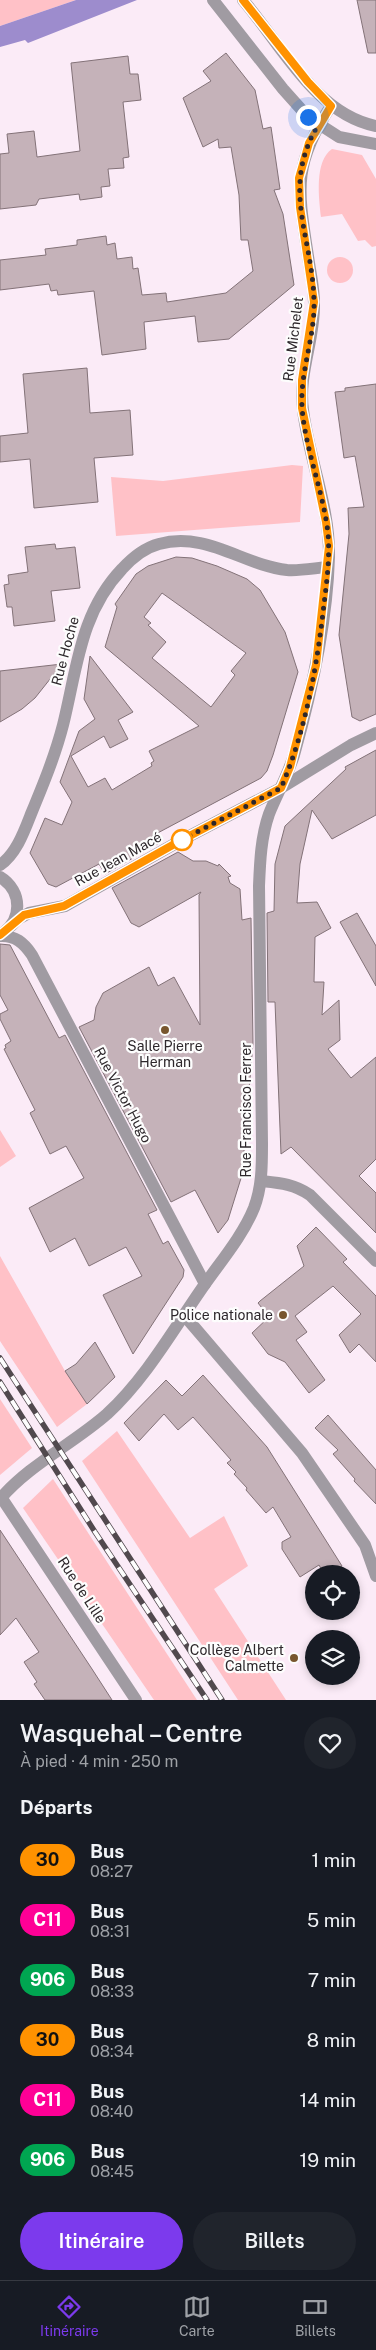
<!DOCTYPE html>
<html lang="fr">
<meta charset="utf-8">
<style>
:root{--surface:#171b24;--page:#20242c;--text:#f1f3f6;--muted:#9ea1a6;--line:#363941;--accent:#7c3aed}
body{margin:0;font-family:"Public Sans",sans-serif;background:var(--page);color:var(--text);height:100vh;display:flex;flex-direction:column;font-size:19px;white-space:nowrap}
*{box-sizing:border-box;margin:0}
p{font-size:16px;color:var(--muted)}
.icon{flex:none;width:28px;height:28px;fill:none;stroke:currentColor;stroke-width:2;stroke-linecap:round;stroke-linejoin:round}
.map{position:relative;height:1700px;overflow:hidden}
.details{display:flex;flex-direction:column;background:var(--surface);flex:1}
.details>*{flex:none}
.badge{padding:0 10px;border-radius:16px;font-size:18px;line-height:32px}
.controls{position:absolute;left:305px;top:1565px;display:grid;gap:10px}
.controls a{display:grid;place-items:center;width:55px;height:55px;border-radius:50%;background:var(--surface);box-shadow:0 2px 8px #0003;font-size:25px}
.you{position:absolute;width:25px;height:25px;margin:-12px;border:4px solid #fff;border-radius:50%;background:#1a73e8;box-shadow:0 0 0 8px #1a73e833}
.map>.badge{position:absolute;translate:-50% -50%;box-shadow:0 0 0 2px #fff}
h2{padding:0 20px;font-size:19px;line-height:45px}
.round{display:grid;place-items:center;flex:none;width:52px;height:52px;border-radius:26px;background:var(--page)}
.summary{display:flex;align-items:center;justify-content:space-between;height:85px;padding:0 20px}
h1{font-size:24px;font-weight:600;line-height:38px}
.button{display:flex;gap:10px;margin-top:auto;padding:10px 20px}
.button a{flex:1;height:58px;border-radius:30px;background:var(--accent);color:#fff;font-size:20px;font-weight:600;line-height:58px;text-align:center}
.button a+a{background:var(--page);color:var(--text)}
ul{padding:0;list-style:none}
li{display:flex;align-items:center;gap:15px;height:60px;padding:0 20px}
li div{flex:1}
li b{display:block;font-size:19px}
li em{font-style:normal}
li .badge{min-width:55px;font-weight:700;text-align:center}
.tab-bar{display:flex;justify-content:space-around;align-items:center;height:70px;border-top:1px solid var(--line);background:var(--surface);font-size:14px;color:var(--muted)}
.tab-bar a{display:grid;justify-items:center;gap:2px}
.tab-bar .selected{color:var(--accent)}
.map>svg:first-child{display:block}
.green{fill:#ffc1c7}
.water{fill:#9d8ccd}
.building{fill:#c5b2b9;stroke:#837278;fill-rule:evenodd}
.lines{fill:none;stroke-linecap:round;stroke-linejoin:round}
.minor{stroke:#a09ba2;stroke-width:12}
.tertiary{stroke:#a09ba2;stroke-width:12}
.rail-casing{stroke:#51494e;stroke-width:5.5}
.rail{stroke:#fdfdfd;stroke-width:4;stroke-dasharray:11;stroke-linecap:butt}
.line-casing{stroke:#fff;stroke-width:11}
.line{stroke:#ff9200;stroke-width:8}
.walk{stroke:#2d272b;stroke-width:5;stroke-dasharray:0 9}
.stop-dot{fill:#fff;stroke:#ff9200;stroke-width:2.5}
.poi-dot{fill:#78562e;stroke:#fdfdfd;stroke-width:2}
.labels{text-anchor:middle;stroke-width:4.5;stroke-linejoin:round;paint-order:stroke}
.street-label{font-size:14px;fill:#2d272b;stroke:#fdfdfd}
.poi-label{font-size:14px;fill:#2d272b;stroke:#fdfdfd;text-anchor:end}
</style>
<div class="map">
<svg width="376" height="1700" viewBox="0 0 376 1700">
<rect width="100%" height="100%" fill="#fbebf7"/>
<!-- green -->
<g class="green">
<path d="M0,0h76l-76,26z"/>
<path d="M332,149l30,6 14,24v67l-4,1 -7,-7 -7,1 -16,-27 -21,3c-2,-18 -7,-56 11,-68z"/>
<circle cx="340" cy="270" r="13"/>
<path d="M292,465l11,1 -3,56 -184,14 -5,-59 52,4z"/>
<path d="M0,1130l16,26 -16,11z"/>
<path d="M0,1256l65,115 22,33 -30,23 -57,-86z"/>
<path d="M0,1399l32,49 -32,27z"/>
<path d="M117,1431l73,107 34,-22 24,50 -34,23 72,111h-48l-156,-239z"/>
<path d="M53,1479l144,221h-43l-131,-192z"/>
</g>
<!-- water -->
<path class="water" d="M76,0h61l-109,43 -3,-3 -25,7v-21z"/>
<!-- building -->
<g class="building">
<path d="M357,0h19v53h-8z"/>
<path d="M226,53l29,37 8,39 8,-2 9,62 -6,1 9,24 11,71 -65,54 -31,3 -3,-26 -51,6 2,27 -44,6 -8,-64 -36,4 -1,-5 -6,1 -2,-7 -49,6v-30l46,-5 -1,-6 32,-4v-5l29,-4 1,9 8,-2 2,16 15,-2 1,12 5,-1 4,27 24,-2 1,9 59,-9 27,-22 -5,-31h-7l-2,-45 -8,-48 -12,1 -1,-9 -15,8 -20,-49 28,-17 -8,-10z"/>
<path d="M128,56l2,18h8l3,26 -18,2 6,55 -6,1 1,10 -16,1 2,17 -9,1 1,10 -22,3 -1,-6 -40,5 -3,6 -36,4v-55l9,-1 -2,-19 27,-3 3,26 43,-6 -9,-88z"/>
<path d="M87,368l3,45 40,-3 3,45 -39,3 4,44 -64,6 -4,-49 -30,3v-26l28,-3 -5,-59z"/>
<path d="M376,384v330l-16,7 -8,-4 -13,-82 10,-101 -1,-26 16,-1 -9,-51 -11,2 -9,-66 10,-1v-3z"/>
<path d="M55,544l1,5 19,-2 5,41 -29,3 4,30 -41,5 -2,-19h-5l-3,-22 5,-1 -1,-9 20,-3 -3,-25z"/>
<path d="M176,557l16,1 25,8 30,13 13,11 25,42 13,40 -25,83 -6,16 -6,7 -109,58 9,6 -56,32 -6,-10 -43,23 -8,-3 -18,-31 15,-35 17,7 10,-23 -12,-20 19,-51 16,-12 -11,-20 6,-43 43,56 -15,8 10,19 -18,9 -6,-12 -33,20 17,31 17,-9 7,12 40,-24 -1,-3 3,-2 -5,-10 50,-25 -94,-79 12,-40 -2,-3 21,-30 12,-8zM162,593l84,60 -15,18 4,4 -24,32 -59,-49 14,-16 -18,-17 3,-2 -7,-6z"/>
<path d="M62,664l-27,34 -13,11 -22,13v-51z"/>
<path d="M376,750v65l-44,24 -20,-29 -12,54 -3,39 20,-1 14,26 -16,9 -1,45h10l-2,33 17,-15 1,40 -12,9 23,29 25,-21v102l-17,17 17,17v40l-85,-86 -10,7 -6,-152h-7l-1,-89 7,-2 1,-47 10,-38 61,-57 -1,-2z"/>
<path d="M178,852l15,9h13l12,5 1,-2 12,12 -3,1 2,6 10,6 2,31 9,-2 2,125 -11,132 -14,45 -10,13 -23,-43 -24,12 -92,-175 15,-7 2,-13 7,-14 46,-26 9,19 16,-9 26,48 -1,-130 2,-3 -62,35 -8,-4 -19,-35z"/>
<path d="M357,913l19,33v40l-36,-64z"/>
<path d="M0,944l10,1 49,93 6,-3 92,175 -9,4 15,30 5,-3 16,29 -1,7 -50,77 -30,-59 39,-19 -16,-29 -37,19 -14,-28 -25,14 -21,-44 55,-30 -18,-32 -16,8 -20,-41 5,-3 -31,-61 2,-1 -1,-3 6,-4 -11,-22v-5l8,-4 -8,-15z"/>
<path d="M316,1227l31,32 -4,3 33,34v66l-17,-18 -9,9 -11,-18 22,-21 -28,-28 -38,30 12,16 -11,8 29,40 -16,13 -24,-31 -17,-8 -16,-21 17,-16 -11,-14 2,-2 44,-35 -7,-20z"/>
<path d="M95,1342l20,35 -28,27 -22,-33 11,-7z"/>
<path d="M203,1375l64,72 75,119 -13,8h-5l-5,-9 -19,12 -18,-28v-7l9,-5 -18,-30 -7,6 -20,-23 1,-2 -13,-14 2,-2 -9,-9 4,-3 -38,-43 -15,13 -14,-16 -25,27 -15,-18 42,-43 16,16z"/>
<path d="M328,1415l48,55v34l-22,-23 1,-2 -22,-25 5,-4 -23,-22z"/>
<path d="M0,1530l92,139 20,31h-67l-11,-16 3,-2 -13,-20 15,-10 -23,-34 -16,17z"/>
</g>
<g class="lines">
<!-- minor -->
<g class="minor">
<path d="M11,926l7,-7 11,-6 36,-7 113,-64 103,-54"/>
<path d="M261,1181c19,2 33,3 49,14l66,66"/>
<path d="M184,1315l118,138 63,92 11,31"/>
<path d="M1,1497l135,203"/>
</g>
<!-- tertiary -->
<g class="tertiary">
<path d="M213,0l70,89 25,28 31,20 37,7"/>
<path d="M243,0c38,44 72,114 133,126"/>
<path d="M281,788l70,-43 25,-12"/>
<path d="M0,865c16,-11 24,-33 31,-51 12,-29 24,-58 32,-89 14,-56 17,-112 59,-156 10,-11 22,-21 37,-25 47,-13 84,21 128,26 13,1 28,-2 41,-3"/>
<path d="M0,877c23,14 23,44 0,58"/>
<path d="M0,936c15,-1 24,7 32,19l173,329"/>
<path d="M0,1499c30,-35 73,-55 107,-85 40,-37 67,-86 98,-130 17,-24 38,-49 49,-76 8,-21 8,-42 8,-64l-3,-258c1,-25 2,-49 10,-72 8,-20 19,-39 25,-59 18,-64 33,-132 35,-198 1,-50 -20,-98 -26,-147 -5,-37 12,-71 11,-107 0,-14 -3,-27 -5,-40 -10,-69 -19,-96 22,-157"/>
</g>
<!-- rail casing -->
<g class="rail-casing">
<g id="rail">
<path d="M0,1358l222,342"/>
<path d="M0,1382l95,150 112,168"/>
</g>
</g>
<!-- rail -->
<use href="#rail" class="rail"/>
</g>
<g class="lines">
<!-- line casing -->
<g class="line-casing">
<path id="line" d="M0,935l24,-20 40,-9 114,-64 103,-54 9,-21 26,-102 13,-119 -3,-24 -24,-114v-28l12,-78 -14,-95 -1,-29 10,-35 22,-37 -23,-24 -65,-82"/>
</g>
<!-- line -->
<use href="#line" class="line"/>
<!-- walk -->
<path class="walk" d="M182,840l-4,2 103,-54c25,-58 36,-122 43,-184 3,-24 6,-47 4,-71 -5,-43 -23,-84 -26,-126 -2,-36 13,-70 12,-105 -1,-66 -34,-113 4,-177l-10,-8"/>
</g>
<!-- markers -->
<circle class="stop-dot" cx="182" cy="840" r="10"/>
<g class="poi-dot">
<circle cx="165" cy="1030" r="5"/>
<circle cx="283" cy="1315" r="5"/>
<circle cx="294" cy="1658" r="5"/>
</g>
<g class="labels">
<!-- street labels -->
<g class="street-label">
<text transform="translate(293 339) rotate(-83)" y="5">Rue Michelet</text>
<text transform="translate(65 651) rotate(-75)" y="5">Rue Hoche</text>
<text transform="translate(118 859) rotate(-29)" y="5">Rue Jean Macé</text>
<text transform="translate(123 1095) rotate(62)" y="5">Rue Victor Hugo</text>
<text transform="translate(246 1110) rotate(-90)" y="5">Rue Francisco Ferrer</text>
<text transform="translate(82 1590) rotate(57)" y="5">Rue de Lille</text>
</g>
<!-- poi labels -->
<g class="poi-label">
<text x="165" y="1051" text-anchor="middle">Salle Pierre<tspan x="165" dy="16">Herman</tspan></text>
<text x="273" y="1320">Police nationale</text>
<text x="284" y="1655">Collège Albert<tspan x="284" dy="16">Calmette</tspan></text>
</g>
</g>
</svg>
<div class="controls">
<a><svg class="icon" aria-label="locate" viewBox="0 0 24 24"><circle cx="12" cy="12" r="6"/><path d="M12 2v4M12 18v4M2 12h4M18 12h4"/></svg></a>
<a><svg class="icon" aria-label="layers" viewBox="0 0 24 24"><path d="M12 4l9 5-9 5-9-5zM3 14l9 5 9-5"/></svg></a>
</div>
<div class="you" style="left:308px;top:117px"></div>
</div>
<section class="details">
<div class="summary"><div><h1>Wasquehal – Centre</h1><p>À pied · 4 min · 250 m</p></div><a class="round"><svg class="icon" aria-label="heart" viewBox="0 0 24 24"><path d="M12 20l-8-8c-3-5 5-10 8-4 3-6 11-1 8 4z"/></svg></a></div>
<h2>Départs</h2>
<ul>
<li><span class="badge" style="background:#ff9200;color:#111">30</span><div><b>Bus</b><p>08:27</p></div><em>1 min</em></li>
<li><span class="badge" style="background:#ff0096;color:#fff">C11</span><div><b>Bus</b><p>08:31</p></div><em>5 min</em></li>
<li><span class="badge" style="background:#00a651;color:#fff">906</span><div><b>Bus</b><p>08:33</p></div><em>7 min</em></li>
<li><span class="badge" style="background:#ff9200;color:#111">30</span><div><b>Bus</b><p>08:34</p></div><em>8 min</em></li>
<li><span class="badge" style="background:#ff0096;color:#fff">C11</span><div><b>Bus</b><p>08:40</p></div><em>14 min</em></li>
<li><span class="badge" style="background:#00a651;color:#fff">906</span><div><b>Bus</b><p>08:45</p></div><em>19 min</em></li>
</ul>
<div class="button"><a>Itinéraire</a><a>Billets</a></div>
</section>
<nav class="tab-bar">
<a class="selected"><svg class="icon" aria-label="directions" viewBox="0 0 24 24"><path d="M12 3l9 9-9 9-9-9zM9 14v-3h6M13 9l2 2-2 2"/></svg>Itinéraire</a>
<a><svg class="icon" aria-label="map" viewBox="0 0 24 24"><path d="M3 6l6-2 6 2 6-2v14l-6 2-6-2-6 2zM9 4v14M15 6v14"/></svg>Carte</a>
<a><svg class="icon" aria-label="tickets" viewBox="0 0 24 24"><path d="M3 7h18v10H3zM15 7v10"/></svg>Billets</a>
</nav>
